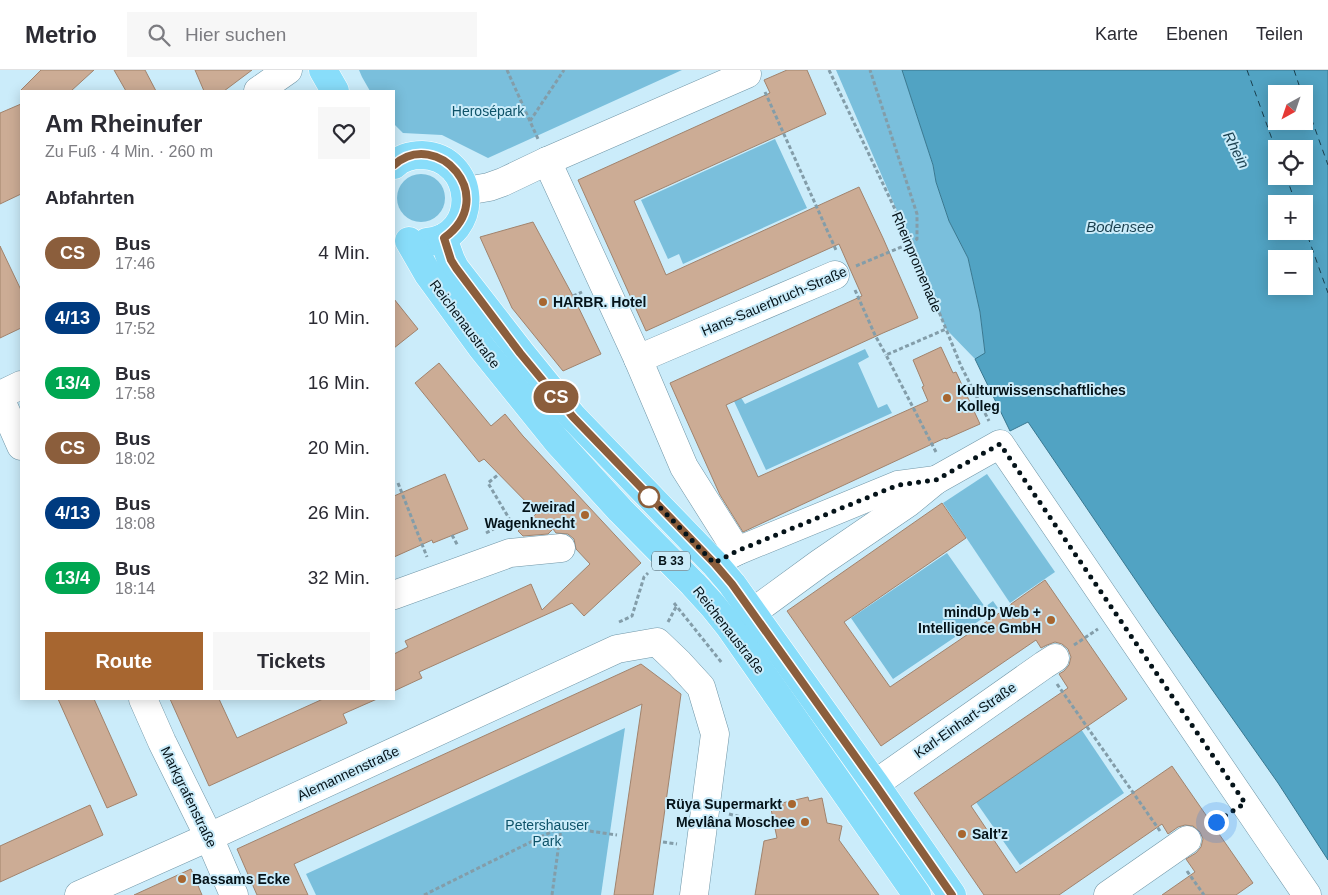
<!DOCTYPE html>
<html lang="de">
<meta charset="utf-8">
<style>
:root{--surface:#fff;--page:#f7f7f7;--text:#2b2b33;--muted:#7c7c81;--line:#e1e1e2;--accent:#a76630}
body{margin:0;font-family:Helvetica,sans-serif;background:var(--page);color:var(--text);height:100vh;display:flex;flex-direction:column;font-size:19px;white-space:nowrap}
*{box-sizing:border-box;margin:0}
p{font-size:16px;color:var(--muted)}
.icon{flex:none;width:28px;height:28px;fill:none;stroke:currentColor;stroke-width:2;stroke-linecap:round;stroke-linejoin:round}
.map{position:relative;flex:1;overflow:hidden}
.sheet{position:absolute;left:20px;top:20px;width:375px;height:610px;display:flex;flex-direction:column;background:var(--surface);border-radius:0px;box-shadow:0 2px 12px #0003}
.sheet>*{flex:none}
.badge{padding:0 10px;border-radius:16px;font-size:18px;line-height:32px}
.needle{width:32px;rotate:220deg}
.fabs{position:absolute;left:1268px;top:15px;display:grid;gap:10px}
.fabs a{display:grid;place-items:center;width:45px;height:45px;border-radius:0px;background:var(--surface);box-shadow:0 2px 12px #0003;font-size:25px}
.you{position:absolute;width:25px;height:25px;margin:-12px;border:4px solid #fff;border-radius:50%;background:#1a73e8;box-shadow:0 0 0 8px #1a73e833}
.map>.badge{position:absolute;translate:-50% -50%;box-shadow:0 0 0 2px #fff}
h2{padding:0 25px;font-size:19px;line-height:45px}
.round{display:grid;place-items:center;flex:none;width:52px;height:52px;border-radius:0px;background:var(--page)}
.head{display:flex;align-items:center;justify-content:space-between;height:85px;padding:0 25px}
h1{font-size:24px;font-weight:800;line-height:38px}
.action{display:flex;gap:10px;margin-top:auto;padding:10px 25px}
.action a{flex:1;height:58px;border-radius:0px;background:var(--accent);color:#fff;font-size:20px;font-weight:800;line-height:58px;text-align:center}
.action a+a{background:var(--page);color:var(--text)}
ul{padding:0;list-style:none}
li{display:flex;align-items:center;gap:15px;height:65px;padding:0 25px}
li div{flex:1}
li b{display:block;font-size:19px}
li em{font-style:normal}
li .badge{min-width:55px;font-weight:700;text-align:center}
header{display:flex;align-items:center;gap:30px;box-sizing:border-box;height:70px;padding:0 25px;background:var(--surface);border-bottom:1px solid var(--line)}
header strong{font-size:24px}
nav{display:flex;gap:28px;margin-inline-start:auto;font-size:18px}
.search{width:350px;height:45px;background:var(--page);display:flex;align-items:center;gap:12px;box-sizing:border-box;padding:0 18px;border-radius:0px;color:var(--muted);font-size:19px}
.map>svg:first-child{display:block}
.green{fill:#7abfdc}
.water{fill:#51a3c3;stroke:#3a7890;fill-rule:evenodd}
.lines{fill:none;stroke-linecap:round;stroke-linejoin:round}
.ferry{stroke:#1a3f4e;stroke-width:1;stroke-dasharray:6 5;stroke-linecap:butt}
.building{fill:#ccac95;stroke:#a1836d}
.minor-casing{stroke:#7096a7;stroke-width:29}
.major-casing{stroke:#fff;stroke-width:29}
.path{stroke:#839da9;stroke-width:3;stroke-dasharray:4 2.5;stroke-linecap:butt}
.minor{stroke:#fff;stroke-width:28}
.major{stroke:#88ddfa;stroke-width:28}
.line-casing{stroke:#fff;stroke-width:11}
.line{stroke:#8b5e3c;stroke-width:8}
.walk{stroke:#051319;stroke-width:5;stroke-dasharray:0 9}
.poi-dot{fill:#a76630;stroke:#cbecfa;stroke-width:2}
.stop-dot{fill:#fff;stroke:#8b5e3c;stroke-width:2.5}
.labels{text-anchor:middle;stroke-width:4;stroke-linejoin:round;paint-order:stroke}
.shield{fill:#cbecfa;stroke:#40545c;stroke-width:1}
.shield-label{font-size:12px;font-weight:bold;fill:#051319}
.park-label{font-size:14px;fill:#0d5268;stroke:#cbecfa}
.street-label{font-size:14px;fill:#051319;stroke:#cbecfa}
.poi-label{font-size:14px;font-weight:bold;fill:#051319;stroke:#cbecfa;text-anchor:start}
.water-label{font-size:15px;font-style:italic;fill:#1a3f4e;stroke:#cbecfa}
</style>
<header>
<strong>Metrio</strong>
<div class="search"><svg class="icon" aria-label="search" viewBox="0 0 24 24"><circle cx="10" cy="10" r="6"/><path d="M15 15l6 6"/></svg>Hier suchen</div>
<nav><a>Karte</a><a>Ebenen</a><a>Teilen</a></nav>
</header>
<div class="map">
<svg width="1328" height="825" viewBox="0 0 1328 825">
<rect width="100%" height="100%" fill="#cbecfa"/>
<!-- green -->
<g class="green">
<path d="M359,0h323l-194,88 -46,-23 -39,-2 -9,-9v-33h-24l-8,-14z"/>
<path d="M836,0h66l31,95 3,17 13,39 19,37 12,54 5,42 -10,5 -29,-30 -35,-86z"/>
<path d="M775,69l32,69 -124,56 -4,-10 -11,5 -27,-59z"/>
<circle cx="421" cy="128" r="24"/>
<path d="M865,279l4,8 -11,6 20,45 9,-4 5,9 -126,57 -33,-71 7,-3 5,8z"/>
<path d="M987,404l68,98 -45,31 -67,-100z"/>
<path d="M947,483l38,54 8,-6 5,7 -105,71 -42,-61z"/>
<path d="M1079,656l45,67 -104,72 -44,-63z"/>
<path d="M625,658l-24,167h-285l-10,-21z"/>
</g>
<!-- water -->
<path class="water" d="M902,0h426v790l-50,-77 -122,-173 -128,-188 -18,9 -35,-72 10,-6 -5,-41 -12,-54 -19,-37 -13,-39 -3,-17zM1276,24h28v27h-28zM1276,79h28v27h-28zM1276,134h28v27h-28zM1276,189h28v27h-28z"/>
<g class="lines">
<!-- ferry -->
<g class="ferry">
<path d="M1247,0l29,80"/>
<path d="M1294,0l8,24"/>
<path d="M1304,28l24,67"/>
<path d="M1286,106l10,28"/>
<path d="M1304,156l24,67"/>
</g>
</g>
<!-- building -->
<g class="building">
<path d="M41,0h53l-23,21h-51z"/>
<path d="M114,0h31l11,21h-30z"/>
<path d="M195,0h57l-28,21h-20z"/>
<path d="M787,0h20l19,44 -192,87 32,74 193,-88 24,51 35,80 -35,15 -157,72 32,72 170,-76 -6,-14 2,-1 -11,-26 28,-13 12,26 3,-1 24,52 -34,15 -1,-1 -202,94 -23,-37 -50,-112 192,-87 -23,-52 -193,87 -68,-151 192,-87 -6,-13z"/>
<path d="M21,34v90l-21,10v-91z"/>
<path d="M533,152l40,74 28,58 -38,17 -51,-63 -32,-71z"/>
<path d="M0,176l21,44v38l-21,10z"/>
<path d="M394,229l24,30 -24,19z"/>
<path d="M439,293l52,63 14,-12 18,22 118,127 -57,53 -12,-13 -153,69 3,6 -28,13v-37l14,-7 -3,-6 126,-57 11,26 48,-46 -14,-15 -2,-10 -6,-5 -12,-1 -3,-4 -5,5 -25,2 -5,-5 19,-18 -53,-54 -5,3 -64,-79z"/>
<path d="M445,404l23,55 -35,14 -1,-3 -38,17v-61z"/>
<path d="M942,433l24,35 -122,84 46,65 121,-82v-1l34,-24 82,119 -156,107 45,67 156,-107 81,117 -17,12h-74l33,-23 -9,-13 10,-6 5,-6 2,-8 -3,-7 -7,-6 -8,-1 -7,2 -10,7 -6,-10 -103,71h-75l-70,-102 154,-105 -9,-14 5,-3 5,-6 2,-8 -3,-8 -6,-5 -7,-2 -8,3 -6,3 -5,-8 -155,106 -94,-135z"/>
<path d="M641,594l40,30 -28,201h-39l28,-191 -348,160 14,31h-51l-20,-46z"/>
<path d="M58,629h36l43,96 -30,13z"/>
<path d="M170,629h49l18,39 86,-39h54l-34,15 4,9 -138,63z"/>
<path d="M808,727l1,4 13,-3 5,25 15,3 -3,14 40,55h-124l9,-54 13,-3 -6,-29 12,-3 -1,-3z"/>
<path d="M90,735l13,30 -103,47v-36z"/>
<path d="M191,799l11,26h-68z"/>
</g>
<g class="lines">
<!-- minor casing -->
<g class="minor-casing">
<g id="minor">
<path d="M258,21l30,-21"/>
<path d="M547,91l91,198 46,108 53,84"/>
<path d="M466,121l23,-4 14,-5 44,-21 200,-87"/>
<path d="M638,289l197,-84"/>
<path d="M0,325l21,-10"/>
<path d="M0,328l21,48"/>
<path d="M722,489l15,-8 161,-66 38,-5"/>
<path d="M394,525l116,-42 51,-5"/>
<path d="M753,542l67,-49 88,-60 28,-23 64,-36 307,451"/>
<path d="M143,629l19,43 47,95 25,58"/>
<path d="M875,714l169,-119 11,-7"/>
<path d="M79,825l130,-58 408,-188 40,-7 22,21 22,24 14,47 -21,161"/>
<path d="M1108,825l79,-55"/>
</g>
</g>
<!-- major casing -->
<g class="major-casing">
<g id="major">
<path d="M323,0l12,21"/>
<path d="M394,95c7,-7 18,-10 28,-10 55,2 59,82 5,87"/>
<path d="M443,168l8,22 4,8 66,85 52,64 141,146 18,21 143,200 77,111"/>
<path d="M409,171l19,33 54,74 75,93 63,69 73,74 20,22 16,20 188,269"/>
</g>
</g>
<!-- path -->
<g class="path">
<path d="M507,0l31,69"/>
<path d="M829,0l82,173 50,123 28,55"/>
<path d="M765,22l71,158"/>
<path d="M530,51l34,-51"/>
<path d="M856,196l55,-23 6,-4v-25l-47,-144"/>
<path d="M855,220l20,45 11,20"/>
<path d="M573,226l9,-4"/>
<path d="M936,382l-50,-97 60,-26"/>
<path d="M398,413l29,74"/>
<path d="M486,463l24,-13 -22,-37 11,-9"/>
<path d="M452,465l6,11"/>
<path d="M674,533l48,60"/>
<path d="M619,552l13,-6 12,-39 4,-4"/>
<path d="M668,552l8,-15"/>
<path d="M1074,575l24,-16"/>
<path d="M1057,614l103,147"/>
<path d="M729,744l29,7"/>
<path d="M1207,758l18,-12"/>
<path d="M663,772l14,2"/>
<path d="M1187,801l17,24"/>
<path d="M424,825l137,-68 56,8"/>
<path d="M552,825l9,-67"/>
</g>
<!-- minor -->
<use href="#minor" class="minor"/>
<!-- major -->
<use href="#major" class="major"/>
</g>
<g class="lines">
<!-- line casing -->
<g class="line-casing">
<path id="line" d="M394,95c43,-38 107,32 50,73l7,22 5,8 64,85 53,64 141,146 18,21 143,200 77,111"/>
</g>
<!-- line -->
<use href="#line" class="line"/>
<!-- walk -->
<path class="walk" d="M649,427v-1l65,67 23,-12 161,-66 38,-5 64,-36 245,359 -29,19"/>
</g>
<!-- markers -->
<g class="poi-dot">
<circle cx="543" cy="232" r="5"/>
<circle cx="947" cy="328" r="5"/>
<circle cx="585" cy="445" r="5"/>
<circle cx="1051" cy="550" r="5"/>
<circle cx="792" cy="734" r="5"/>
<circle cx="805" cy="752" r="5"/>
<circle cx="962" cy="764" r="5"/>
<circle cx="182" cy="809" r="5"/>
</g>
<circle class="stop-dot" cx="649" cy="427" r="10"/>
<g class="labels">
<!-- shield labels -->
<rect class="shield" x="652" y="481.5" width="38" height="19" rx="4"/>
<g class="shield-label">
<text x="671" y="495">B 33</text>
</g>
<!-- park labels -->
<g class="park-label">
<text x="488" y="46">Herosépark</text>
<text x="547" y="760">Petershauser<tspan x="547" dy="16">Park</tspan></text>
</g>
<!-- street labels -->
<g class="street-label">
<text transform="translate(917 192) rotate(67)" y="5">Rheinpromenade</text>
<text transform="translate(774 231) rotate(-23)" y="5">Hans-Sauerbruch-Straße</text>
<text transform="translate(465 254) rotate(53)" y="5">Reichenaustraße</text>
<text transform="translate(729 560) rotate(52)" y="5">Reichenaustraße</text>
<text transform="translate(965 650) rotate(-35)" y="5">Karl-Einhart-Straße</text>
<text transform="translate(348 703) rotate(-25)" y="5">Alemannenstraße</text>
<text transform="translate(189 727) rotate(64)" y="5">Markgrafenstraße</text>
</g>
<!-- poi labels -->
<g class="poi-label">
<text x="553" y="237">HARBR. Hotel</text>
<text x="957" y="325">Kulturwissenschaftliches<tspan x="957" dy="16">Kolleg</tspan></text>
<text x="575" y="442" text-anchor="end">Zweirad<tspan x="575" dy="16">Wagenknecht</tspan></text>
<text x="1041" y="547" text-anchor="end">mindUp Web +<tspan x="1041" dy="16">Intelligence GmbH</tspan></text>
<text x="782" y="739" text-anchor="end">Rüya Supermarkt</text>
<text x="795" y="757" text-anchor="end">Mevlâna Moschee</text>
<text x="972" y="769">Salt'z</text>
<text x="192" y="814">Bassams Ecke</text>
</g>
<!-- water labels -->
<g class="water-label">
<text transform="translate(1236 80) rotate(63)" y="5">Rhein</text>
<text x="1120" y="162">Bodensee</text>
</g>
</g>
</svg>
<div class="fabs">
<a><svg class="needle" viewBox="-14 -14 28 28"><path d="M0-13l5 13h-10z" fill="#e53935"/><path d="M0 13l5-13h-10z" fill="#7c7c81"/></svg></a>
<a><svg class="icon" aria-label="locate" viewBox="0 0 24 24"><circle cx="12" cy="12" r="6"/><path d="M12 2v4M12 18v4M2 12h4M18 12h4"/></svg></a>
<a>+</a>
<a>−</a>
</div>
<div class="you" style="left:1216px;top:752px"></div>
<b class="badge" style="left:556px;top:327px;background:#8b5e3c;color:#fff">CS</b>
<section class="sheet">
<div class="head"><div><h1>Am Rheinufer</h1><p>Zu Fuß · 4 Min. · 260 m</p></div><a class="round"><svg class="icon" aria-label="heart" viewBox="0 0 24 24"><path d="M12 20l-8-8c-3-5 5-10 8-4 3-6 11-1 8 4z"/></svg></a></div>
<h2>Abfahrten</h2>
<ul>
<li><span class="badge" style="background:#8b5e3c;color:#fff">CS</span><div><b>Bus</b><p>17:46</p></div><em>4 Min.</em></li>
<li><span class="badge" style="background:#003b80;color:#fff">4/13</span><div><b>Bus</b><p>17:52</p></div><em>10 Min.</em></li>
<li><span class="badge" style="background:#00a651;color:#fff">13/4</span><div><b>Bus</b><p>17:58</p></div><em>16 Min.</em></li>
<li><span class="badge" style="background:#8b5e3c;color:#fff">CS</span><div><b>Bus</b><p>18:02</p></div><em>20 Min.</em></li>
<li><span class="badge" style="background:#003b80;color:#fff">4/13</span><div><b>Bus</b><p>18:08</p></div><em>26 Min.</em></li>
<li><span class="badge" style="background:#00a651;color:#fff">13/4</span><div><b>Bus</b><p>18:14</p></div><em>32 Min.</em></li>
</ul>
<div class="action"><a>Route</a><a>Tickets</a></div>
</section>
</div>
